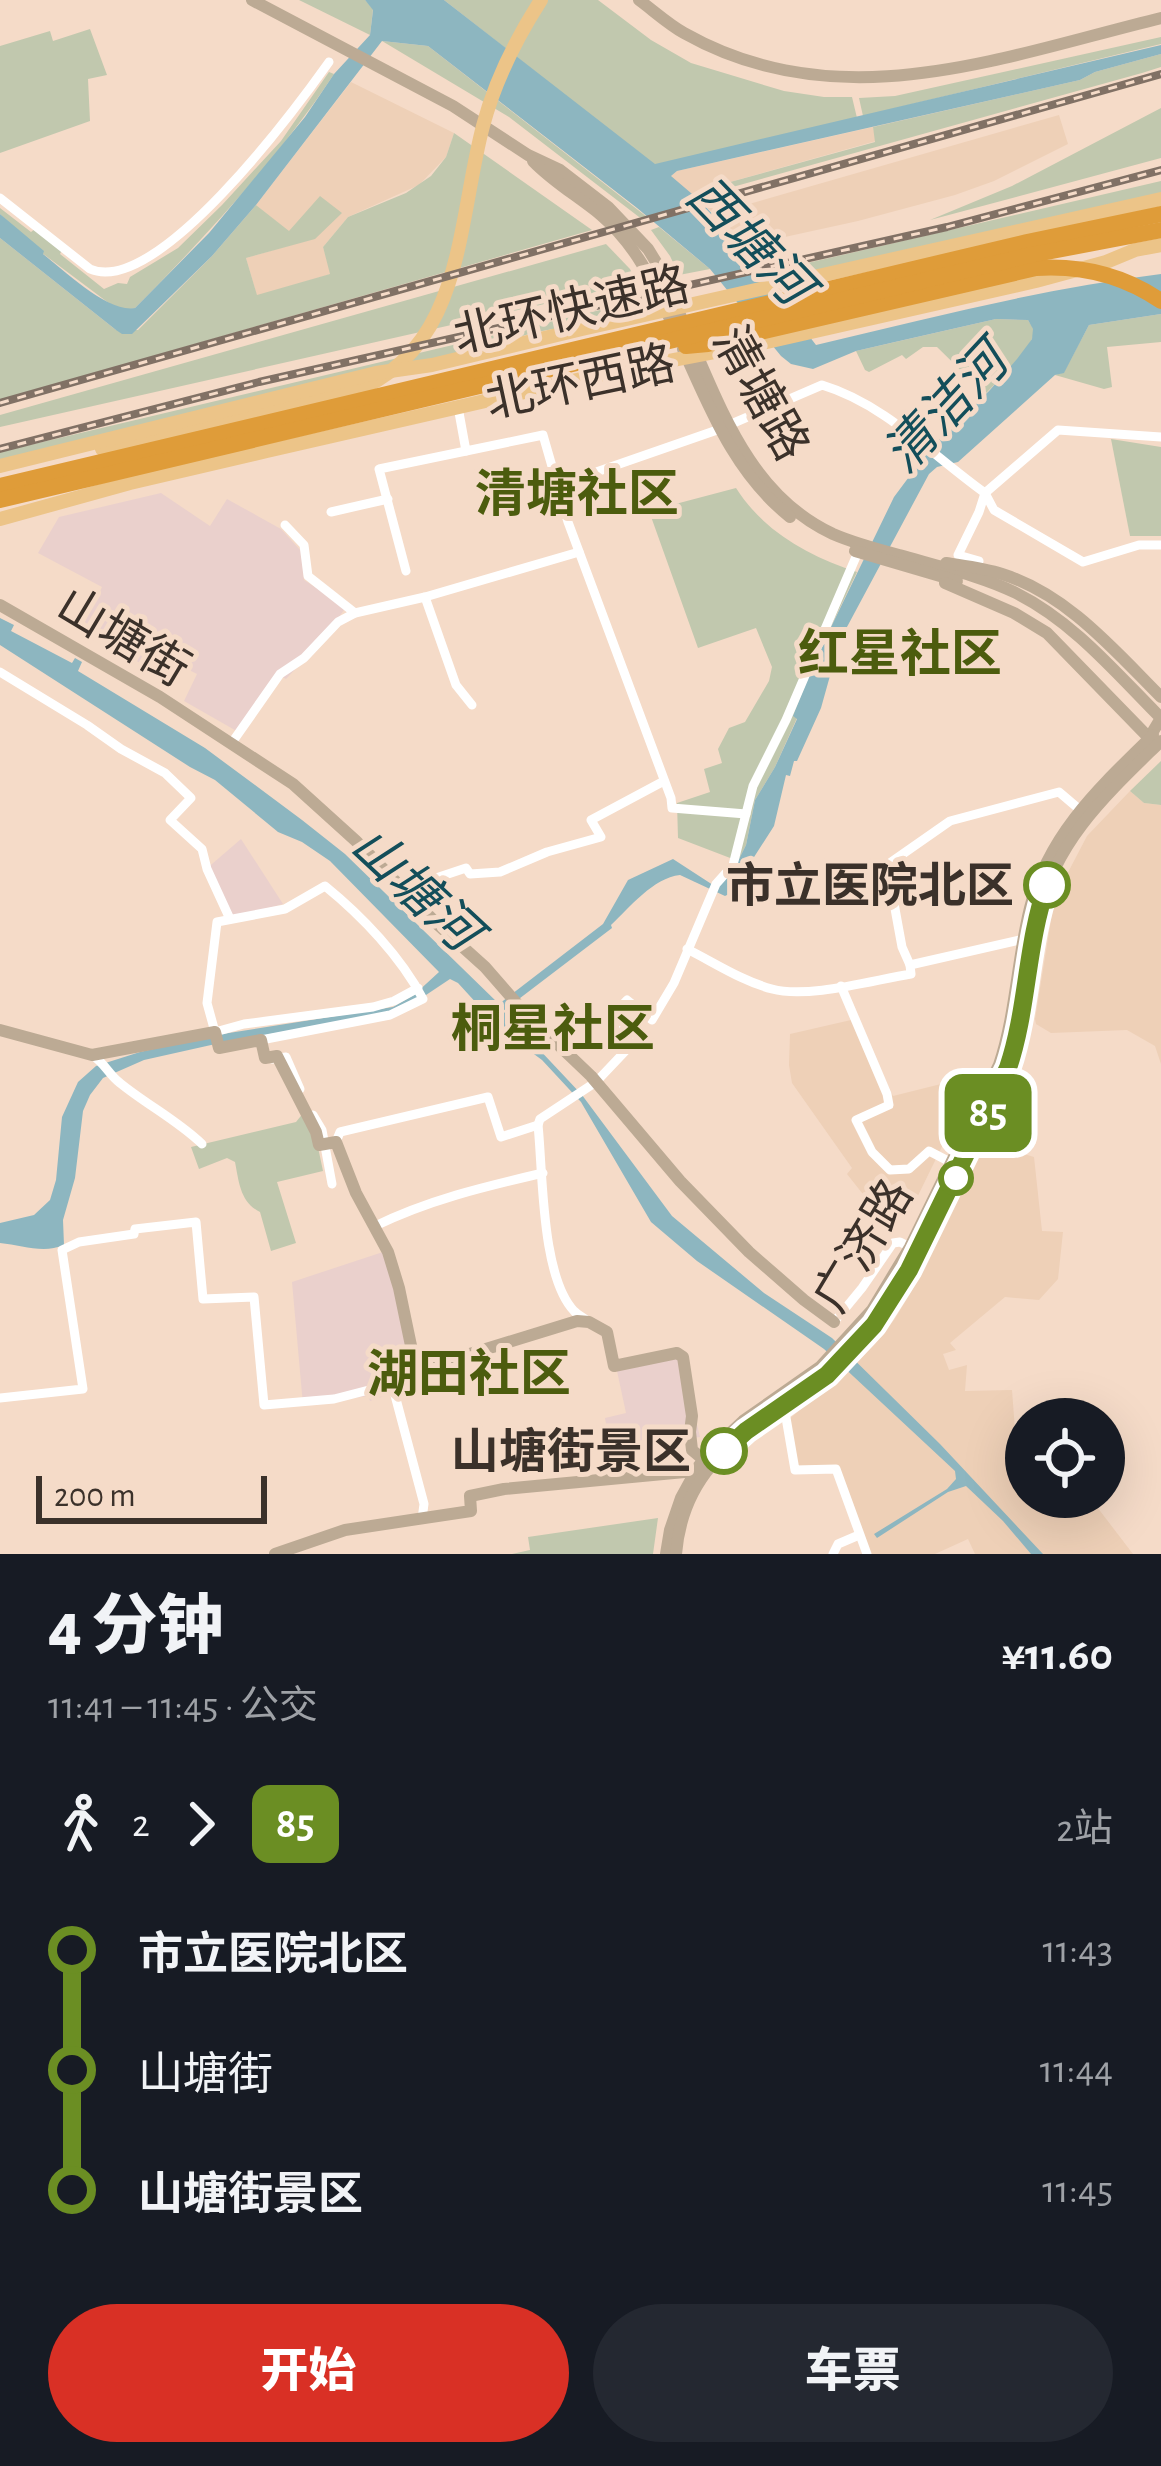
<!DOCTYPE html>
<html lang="zh">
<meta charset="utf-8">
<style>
:root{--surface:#171b24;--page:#242831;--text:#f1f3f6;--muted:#9ea1a6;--accent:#d93025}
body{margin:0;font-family:"Alegreya Sans","Noto Sans SC",sans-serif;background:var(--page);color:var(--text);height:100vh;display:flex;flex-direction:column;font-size:45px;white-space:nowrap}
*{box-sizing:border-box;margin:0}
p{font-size:39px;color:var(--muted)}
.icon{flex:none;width:66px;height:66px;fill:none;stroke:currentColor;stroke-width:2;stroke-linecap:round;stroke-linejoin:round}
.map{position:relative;height:1554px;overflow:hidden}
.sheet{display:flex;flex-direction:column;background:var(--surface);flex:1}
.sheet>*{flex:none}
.badge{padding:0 24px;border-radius:18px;font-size:42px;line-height:78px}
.tools{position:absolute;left:1005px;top:1398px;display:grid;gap:24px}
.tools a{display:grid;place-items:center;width:120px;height:120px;border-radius:50%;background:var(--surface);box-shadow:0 12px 48px #0002;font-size:60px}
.scale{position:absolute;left:36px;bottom:30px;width:231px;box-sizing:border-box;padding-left:12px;border:6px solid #3b312a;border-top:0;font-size:33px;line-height:42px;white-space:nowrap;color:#3b312a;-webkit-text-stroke:9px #f5dbc8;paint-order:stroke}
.map>.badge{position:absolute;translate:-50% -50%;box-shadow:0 0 0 6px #fff}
.legs{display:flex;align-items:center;gap:18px;height:132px;padding:0 48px;font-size:39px}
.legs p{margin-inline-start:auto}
.headline{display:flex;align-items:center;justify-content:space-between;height:204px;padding:0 48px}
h1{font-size:66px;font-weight:800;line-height:90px}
.primary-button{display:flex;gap:24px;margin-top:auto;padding:24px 48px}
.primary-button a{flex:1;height:138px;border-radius:72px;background:var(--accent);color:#fff;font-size:48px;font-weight:800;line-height:138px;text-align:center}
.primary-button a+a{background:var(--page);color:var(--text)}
ul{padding:0 48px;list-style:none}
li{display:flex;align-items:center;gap:42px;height:120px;font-size:45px}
li i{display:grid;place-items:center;width:18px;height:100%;margin:0 15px;background:currentColor}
li i::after{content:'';width:30px;height:30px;margin:-15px;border:9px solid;border-radius:50%;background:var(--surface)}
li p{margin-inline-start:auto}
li:first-child i{background:linear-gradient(#0000 50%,currentColor 0)}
li:last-child i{background:linear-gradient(currentColor 50%,#0000 0)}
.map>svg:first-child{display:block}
.built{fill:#eed0b7}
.education{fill:#ead0cc}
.green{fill:#c1c8ae}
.water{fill:#8db6c0}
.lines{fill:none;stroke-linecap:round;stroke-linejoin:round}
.street{stroke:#fff;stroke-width:9}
.secondary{stroke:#bcaa94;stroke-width:12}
.primary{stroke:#ecc488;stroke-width:14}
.highway{stroke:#df9c39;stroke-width:16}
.rail-casing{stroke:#817165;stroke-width:8}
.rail{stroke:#f5dbc8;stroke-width:3;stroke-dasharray:9;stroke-linecap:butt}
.line-1-casing{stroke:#fff;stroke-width:27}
.line-1{stroke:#6b8e23;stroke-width:18}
.stop-1-dot{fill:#fff;stroke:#6b8e23;stroke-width:6}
.labels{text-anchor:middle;stroke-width:10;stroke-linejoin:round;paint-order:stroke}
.street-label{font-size:48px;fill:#3b312a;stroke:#f5dbc8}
.stop-label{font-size:48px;font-weight:bold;fill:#3b312a;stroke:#f5dbc8;text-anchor:end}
.water-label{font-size:51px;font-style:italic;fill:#134e5a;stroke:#f5dbc8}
.neighbourhood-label{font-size:51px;font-weight:bold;fill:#4c5c0e;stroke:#f5dbc8}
</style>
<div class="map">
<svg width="1161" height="1554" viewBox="0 0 1161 1554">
<rect width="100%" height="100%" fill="#f5dbc8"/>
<!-- built -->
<g class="built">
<path d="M351,82l103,51 -8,24 -27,28 -71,32 -25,30 8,27 -74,22 -11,-38 69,-20 -26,-6 -33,-27z"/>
<path d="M1059,115l9,29 -74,37 -39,14 -97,26 -87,19 2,14 -23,6 -38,-48 -42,-35 7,-6 196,-44 3,14 -164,46 -1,7 17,16z"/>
<path d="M1130,791l14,12 17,2v259l-6,-18 -28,-16 -76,3 -15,-9 -1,-5 17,-105 11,-32 24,-46z"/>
<path d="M851,1020l20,28 22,48 84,-21 -69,141 -33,-25 -9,7 -19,-24 5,-6 -60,-85 -3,-18 1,-31z"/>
<path d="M994,1125l16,13 4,13 20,6 8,74 21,1 -5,47 -19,21 -34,-3 -55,46 6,7 -13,4 6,16 18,-5 -2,26 47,-1 4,53h10v54h67l1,6 39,51h-158l-7,-15 -33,15h-68l-31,-85 -41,1 -7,-50 69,-58 18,-18 19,-24 16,-26z"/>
</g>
<!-- education -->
<g class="education">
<path d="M161,493l49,33 17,-27 54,30 20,22 3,29 42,27 -23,33 -37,39 -7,-4 -39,58 -56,-32 13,-27 -40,-20 -8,14 -68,-38 21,-43 -64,-34 21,-36z"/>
<path d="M241,839l42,65 -55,15 -23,-49z"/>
<path d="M386,1251l27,112 18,-3 5,18 -66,23 -2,-5 -65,9 -11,-123z"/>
<path d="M674,1356l8,6 18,75 -89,14 -6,-33 21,-5 -9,-42z"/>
</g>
<!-- green -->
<g class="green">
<path d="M299,0h66l8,9 -3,26z"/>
<path d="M444,0h154l53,40 40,23 93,28 40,6h28l5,21 -203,47z"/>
<path d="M90,29l17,46 -19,4 2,42 -90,32v-107l50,-15 3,10z"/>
<path d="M1161,37v7l-298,72 -4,-18 36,-2z"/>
<path d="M382,41l46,5 219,171h-8l-130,-100z"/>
<path d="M1161,54v13l-19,6 -431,120 1,-6 163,-45 -2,-15 207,-47 15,-8z"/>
<path d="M329,72l5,2c-57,86 -127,161 -199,234l-9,2 -16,-6 -68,-51 -42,-39v-6l31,24 4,-3 27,21 -2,4 44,35 14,-6 9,1 3,-7 48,-29 44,-43 59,-64z"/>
<path d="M1161,108v50l-231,62 82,-34z"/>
<path d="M454,133l138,97 -592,170v-162l116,92h22l74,-74 44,-51 33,26 31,-35 22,17 -27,26 -69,19 11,37 73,-21 -7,-27 25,-30 58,-24 25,-17 15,-19z"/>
<path d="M1161,181v12l-396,89 -5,-8z"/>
<path d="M659,227l51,42 -31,6 -9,-19 -19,-26z"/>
<path d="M606,244l24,25 7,14 -637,144v-12z"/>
<path d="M647,299l3,10c-22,5 -44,11 -66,15 -33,5 -61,9 -92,23l-492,113v-8z"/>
<path d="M1161,314v28l-54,5 5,40 -8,2 -49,-14 9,-3 25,-47z"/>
<path d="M996,319l32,1c4,7 8,9 4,19 -7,15 -35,43 -47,55l-48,-47h-14l-17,12 -4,-4 -33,17 -4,-2 -9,-19z"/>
<path d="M1111,439l50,8v89h-31z"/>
<path d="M736,488c28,44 73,68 121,84l-41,86 -22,58 3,2 -22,49 -20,33 -9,45 -8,16 -60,-23 -1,-35 33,-11 -6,-23 18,-6 -4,-14 11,-21 16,-6 24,-41 3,-14 -16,-39 -58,20 -49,-137z"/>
<path d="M1161,761v44l-17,-2 -14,-12z"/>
<path d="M304,1112l11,21 8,38 -46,11 19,61 -25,8 -11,-39c-20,-10 -21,-30 -25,-50l-8,-4 -28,11 -8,-22 105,-25z"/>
<path d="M658,1518l-5,36h-141l18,-4 -2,-13z"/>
</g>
<!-- water -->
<path class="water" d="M365,0h79l211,164 506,-119v9l-66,18 -15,8 -403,91 -6,5 27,23 28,29 90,117c114,-27 229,-57 345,-71v40l-72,11 -25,48 -9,2 -97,87 -21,5 -8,7 -89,166 -19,68 -24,53h-3l-4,15 -4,-1 -12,51 -43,67 -6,3 -45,-21c-27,3 -50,32 -69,50l1,3 -109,83 79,84 90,121 92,77 68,45 108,106 103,110h-12l-28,-33 -37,-35 -18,6 -71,46 -3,-4 73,-45 9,-10 -1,-8 -131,-122 -127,-88 -46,-39 -70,-120 -39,-42 -42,-31 -42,-46 -8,-4 -33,22 -27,12 -170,30 -76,17 -41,18 -13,17 -7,16 -8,67 -12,42 1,25c-21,9 -42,0 -64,-2v-20l34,-8 16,-15 6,-20 6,-63 16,-35 18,-16 44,-14 76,-17 177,-28 21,-12 25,-23 -109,-111 -28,-19 -24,-10 -63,-52 -25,-13 -190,-122v-27l14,7 -3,6 61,32 3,-5 7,4 -4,9 127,77 97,72 43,34 154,150 104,-80 25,-44 45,-21 40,26 25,-24 8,-16 9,-45 20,-33 22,-48 -4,-3 23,-58 78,-161 38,-51 57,-55 28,-32 15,-20 1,-10 -5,-9 -32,-1 -101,23 -39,9 -43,18 -22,-5 -10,-8 -71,-87 -73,-61 -209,-162 -46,-5 -126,164 -44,51 -80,78h-10l-6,-4 -116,-92v-24l44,37 -1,3c22,17 65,59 92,54l74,-75 96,-116 29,-43 36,-39 3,-25z"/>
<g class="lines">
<!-- street -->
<g class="street">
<path d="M0,198l90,71c66,29 204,-158 239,-207"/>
<path d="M458,407l8,44 77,-16 25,87 103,276 1,10 74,6"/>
<path d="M729,425l93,-40c63,19 111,71 163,108l9,17 89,52 56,-17h22"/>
<path d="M556,486l164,-57"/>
<path d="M331,512l57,-13"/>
<path d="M285,525l19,20 4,31 47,37"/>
<path d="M977,567l2,-6 -21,-6 21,-43 6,-19 73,-63 103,7"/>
<path d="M406,571l-27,-102 87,-18"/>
<path d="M425,597l31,88 16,20"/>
<path d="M0,672l87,53 34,24 44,24 26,25 -21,22 32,29 5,20 23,50"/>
<path d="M231,744l49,-70 24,-16 34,-36 17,-9 70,-16 154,-45"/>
<path d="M403,889l63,-21 4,6 30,-2 47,-20 54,-15 -10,-17 73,-39"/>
<path d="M687,949c28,14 55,32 85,40 36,10 101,-9 139,-15l-1,-9 114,-26"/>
<path d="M910,965l-8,-18 -15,-82 63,-44 109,-29 20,17"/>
<path d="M841,986l46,108 2,11 -33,15 16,32 18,18 19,-1 20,-18 23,12"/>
<path d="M261,1040l129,-25 33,-16c-22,-42 -61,-83 -98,-113l-40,23 -68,13 -10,81 8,29 29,-8 129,-17 21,-6 24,-13"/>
<path d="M92,1055c12,7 17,20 28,28 27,22 57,37 82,61"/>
<path d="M272,1059l14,-2 14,32"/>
<path d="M313,1115l9,15 10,54"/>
<path d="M336,1142l4,-10 148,-35 13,40 37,-12"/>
<path d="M373,1227c55,-27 110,-40 170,-54"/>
<path d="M589,1322c-5,-4 -11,-7 -15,-11 -33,-35 -31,-139 -36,-186l2,-6 56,-37 37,-39 -25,-23 19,-20 25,20 22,-37 42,-99 17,-19 20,-79 33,-66 72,-168"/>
<path d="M834,1322l28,-34 31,-45 7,-1 10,5"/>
<path d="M0,1398l83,-9 -21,-139 17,-8 55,-8 1,-5 61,-7 7,77 51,-2 10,108 70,-6 58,-15 32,120 -2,15"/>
<path d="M784,1406l11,64 41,-1 31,85"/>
<path d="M833,1554l5,-10 21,-9"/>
</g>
<!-- secondary -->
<g class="secondary">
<path d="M252,0l201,106 75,49 32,15 48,37 40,42 13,21 25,59"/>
<path d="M639,0c15,11 29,24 45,33 156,88 317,24 477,-15"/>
<path d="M533,161c20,21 45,35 68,54 34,29 51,65 69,104"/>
<path d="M694,348c32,74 62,150 139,186 23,10 47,16 70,22 37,11 79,20 113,37 58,29 100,80 145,125l-12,20"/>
<path d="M683,349c28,62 52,124 107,168"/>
<path d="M855,551l102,30"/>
<path d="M946,563c19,3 38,5 56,11 66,21 112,76 159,123"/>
<path d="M945,583l69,30 33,20 107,110"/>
<path d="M0,605l160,92 133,87 63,57 79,81 50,45 41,47 65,62 89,105 69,71 55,48 30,22"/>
<path d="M0,1030l92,25 123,-23 4,16 42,-8 4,18 12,-2 39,76 3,13 17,-3 20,51 32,59 11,36 15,72 46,-3 117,-36 12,1 18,10 7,34 63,-13 6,4 9,59 -2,16 2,18 19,16"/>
<path d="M275,1554l70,-24 126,-19 -1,-15 34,-7 191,-18 5,3"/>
<path d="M666,1554l4,-24 11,-32 17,-31 12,-15 33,-31 77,-54 52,-57 38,-63 89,-182c17,-51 18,-105 31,-157 18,-74 71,-122 123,-173"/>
<path d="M676,1554c8,-95 76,-122 141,-172 22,-17 42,-37 58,-59 30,-39 51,-86 73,-130 20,-41 43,-82 60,-125 16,-50 18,-104 31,-155 17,-74 70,-121 122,-172"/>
</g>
<!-- primary -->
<g class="primary">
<path d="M102,449l248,-56c114,-41 107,-169 133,-267 12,-46 33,-87 58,-126"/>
<path d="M0,466l376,-93 56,-8 150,-36 579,-130"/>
<path d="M0,519l130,-36 137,-32 349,-80 151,-29 269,-61 70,-19 29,-12 26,-5"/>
</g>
<!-- highway -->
<g class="highway">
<path d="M686,346l22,-2 328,-76c46,-3 87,7 125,33"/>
<path d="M0,486l1027,-244 134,-28"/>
<path d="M0,500l1031,-245 130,-25"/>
</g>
<!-- rail casing -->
<g class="rail-casing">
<g id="rail">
<path d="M0,403l1161,-329"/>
<path d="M0,449l259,-67 688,-155 214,-57"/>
</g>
</g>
<!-- rail -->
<use href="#rail" class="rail"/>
</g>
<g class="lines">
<!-- line-1 casing -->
<g class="line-1-casing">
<path id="line-1" d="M724,1451l22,-20 81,-56 47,-50 35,-55 99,-202c20,-59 18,-124 39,-183"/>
</g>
<!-- line-1 -->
<use href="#line-1" class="line-1"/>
</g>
<!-- markers -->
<g class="stop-1-dot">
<circle cx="1047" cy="885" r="21"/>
<circle cx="956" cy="1178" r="15"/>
<circle cx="724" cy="1451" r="21"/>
</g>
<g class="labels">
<!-- street labels -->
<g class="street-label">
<text transform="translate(571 309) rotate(-13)" y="17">北环快速路</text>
<text transform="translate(580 381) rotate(-12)" y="17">北环西路</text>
<text transform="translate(762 393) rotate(61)" y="17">清塘路</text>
<text transform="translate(124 636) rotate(31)" y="17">山塘街</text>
<text transform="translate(862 1245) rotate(-59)" y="17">广济路</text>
</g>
<!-- stop labels -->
<g class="stop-label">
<text x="1014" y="902">市立医院北区</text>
<text x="691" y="1468">山塘街景区</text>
</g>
<!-- water labels -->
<g class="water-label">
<text transform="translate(750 240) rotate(46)" y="18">西塘河</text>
<text transform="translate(945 407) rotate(-47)" y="18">清洁河</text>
<text transform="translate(416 888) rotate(43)" y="18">山塘河</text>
</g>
<!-- neighbourhood labels -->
<g class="neighbourhood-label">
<text x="577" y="511">清塘社区</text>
<text x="900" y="671">红星社区</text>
<text x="553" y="1046">桐星社区</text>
<text x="469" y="1391">湖田社区</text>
</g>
</g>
</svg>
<div class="tools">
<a><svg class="icon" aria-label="locate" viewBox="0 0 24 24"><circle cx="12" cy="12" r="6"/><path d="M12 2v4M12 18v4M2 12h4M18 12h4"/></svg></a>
</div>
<div class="scale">200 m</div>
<b class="badge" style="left:988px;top:1113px;background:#6b8e23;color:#fff">85</b>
</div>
<section class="sheet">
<div class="headline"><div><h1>4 分钟</h1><p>11:41 – 11:45 · 公交</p></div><b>¥11.60</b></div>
<div class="legs"><svg class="icon" aria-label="walk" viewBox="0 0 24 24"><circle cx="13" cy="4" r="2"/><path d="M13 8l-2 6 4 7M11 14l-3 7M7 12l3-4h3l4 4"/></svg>2<svg class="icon" aria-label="forward" viewBox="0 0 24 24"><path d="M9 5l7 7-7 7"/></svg><b class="badge" style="background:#6b8e23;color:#fff">85</b><p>2站</p></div>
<ul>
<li><i style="color:#6b8e23"></i><b>市立医院北区</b><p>11:43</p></li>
<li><i style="color:#6b8e23"></i><span>山塘街</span><p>11:44</p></li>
<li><i style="color:#6b8e23"></i><b>山塘街景区</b><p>11:45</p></li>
</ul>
<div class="primary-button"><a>开始</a><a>车票</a></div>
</section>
